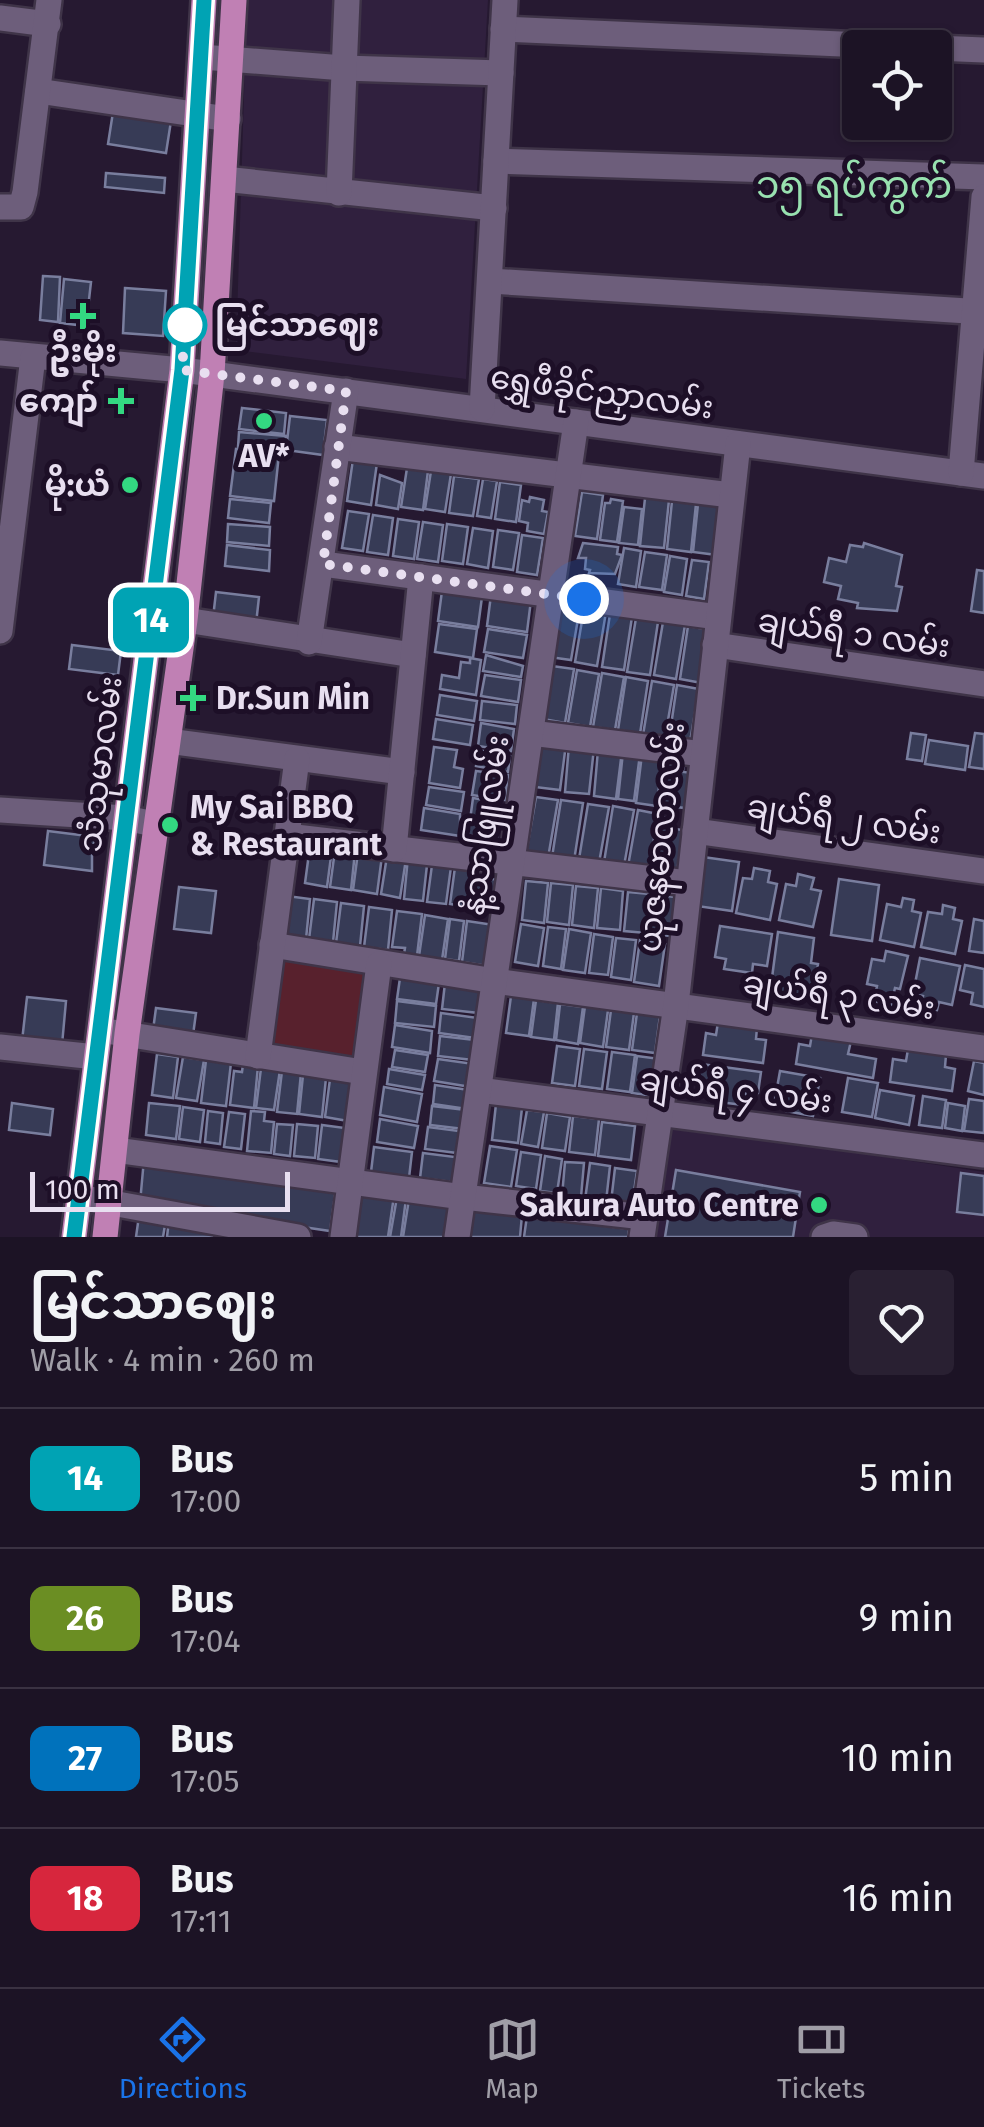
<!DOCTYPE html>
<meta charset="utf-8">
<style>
:root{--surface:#1c1325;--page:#292032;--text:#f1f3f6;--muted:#a09ea7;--line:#3a3242;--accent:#1a73e8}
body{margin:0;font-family:"Fira Sans","Noto Sans Myanmar",sans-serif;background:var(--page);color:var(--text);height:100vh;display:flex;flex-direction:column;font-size:38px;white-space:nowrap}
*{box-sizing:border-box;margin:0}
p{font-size:32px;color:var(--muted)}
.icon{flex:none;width:55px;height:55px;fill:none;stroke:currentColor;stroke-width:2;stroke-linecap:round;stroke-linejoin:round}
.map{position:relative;height:1237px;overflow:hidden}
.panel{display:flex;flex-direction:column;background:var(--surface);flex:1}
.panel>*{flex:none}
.badge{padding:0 20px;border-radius:15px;font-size:35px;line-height:65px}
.tools{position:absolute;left:842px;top:30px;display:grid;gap:20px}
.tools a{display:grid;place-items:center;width:110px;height:110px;border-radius:10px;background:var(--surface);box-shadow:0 2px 8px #0004,0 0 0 2px var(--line);font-size:50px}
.scale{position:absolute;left:30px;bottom:25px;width:260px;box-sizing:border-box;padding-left:10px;border:5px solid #e8dff0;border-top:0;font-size:28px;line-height:35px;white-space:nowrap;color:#e8dff0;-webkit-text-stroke:8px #1d0f27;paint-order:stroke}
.you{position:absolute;width:50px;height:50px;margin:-25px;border:8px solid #fff;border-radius:50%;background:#1a73e8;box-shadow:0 0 0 15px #1a73e833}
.map>.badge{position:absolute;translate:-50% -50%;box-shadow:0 0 0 5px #fff}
.round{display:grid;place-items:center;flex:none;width:105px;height:105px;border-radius:10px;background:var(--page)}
.headline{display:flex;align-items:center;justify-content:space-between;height:170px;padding:0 30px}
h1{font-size:48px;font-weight:700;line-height:75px}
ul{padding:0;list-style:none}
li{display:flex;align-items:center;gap:30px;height:140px;padding:0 30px;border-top:2px solid var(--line)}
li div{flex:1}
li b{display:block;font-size:38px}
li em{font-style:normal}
li .badge{min-width:110px;font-weight:700;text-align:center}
.tabs{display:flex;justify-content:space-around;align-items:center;height:140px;border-top:2px solid var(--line);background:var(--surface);font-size:28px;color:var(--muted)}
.tabs a{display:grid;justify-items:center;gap:5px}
.tabs .selected{color:var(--accent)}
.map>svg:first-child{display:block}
.built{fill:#30203e}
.green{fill:#58212d}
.building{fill:#373b56;stroke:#797e9e;stroke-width:2.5}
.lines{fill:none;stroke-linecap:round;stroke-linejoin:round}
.minor-casing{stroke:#3f3448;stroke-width:30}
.major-casing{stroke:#3f3448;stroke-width:30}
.minor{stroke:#6d5e7b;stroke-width:25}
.major{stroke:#c080b4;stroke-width:25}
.line-casing{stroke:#fff;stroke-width:22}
.line{stroke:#00a3b4;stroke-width:15}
.walk{stroke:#e8dff0;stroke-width:10;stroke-dasharray:0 18}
.poi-dot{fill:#33d881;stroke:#1d0f27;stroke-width:4}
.stop-dot{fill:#fff;stroke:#00a3b4;stroke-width:5}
.labels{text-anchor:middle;stroke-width:10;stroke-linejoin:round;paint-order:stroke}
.stop-label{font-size:32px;font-weight:bold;fill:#e8dff0;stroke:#1d0f27;text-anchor:start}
.poi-label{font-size:32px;font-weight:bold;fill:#e8dff0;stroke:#1d0f27;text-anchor:end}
.street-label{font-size:32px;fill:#e8dff0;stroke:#1d0f27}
.quarter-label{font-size:38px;fill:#98e1b0;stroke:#1d0f27}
</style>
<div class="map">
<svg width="984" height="1237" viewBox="0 0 984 1237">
<rect width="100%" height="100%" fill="#261931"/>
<!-- built -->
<g class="built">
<path d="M247,0h241l-22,379 -230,-29z"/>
<path d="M665,1124l319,48v65h-334z"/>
</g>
<!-- green -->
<path class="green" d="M279,959l90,13 -13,91 -90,-14z"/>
<!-- building -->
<g class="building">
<path d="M113,112l58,9 -5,32 -58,-9z"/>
<path d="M106,173l59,5 -1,15 -59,-6z"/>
<path d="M43,276l17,1 -2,45 -18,-2z"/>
<path d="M64,279l27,3 -5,44 -26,-3z"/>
<path d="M125,288l41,3 -3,45 -40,-3z"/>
<path d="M242,408l44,5 -2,21 -45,-5z"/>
<path d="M290,416l37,4 -4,35 -37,-5z"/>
<path d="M239,432l47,4 -2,15 -46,-4z"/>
<path d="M236,449l43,5 -5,47 -44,-5z"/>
<path d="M353,459l24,4 -6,42 -24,-4z"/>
<path d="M407,468l21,3 -5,39 -22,-3z"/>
<path d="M431,471l20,3 -6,38 -20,-3z"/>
<path d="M380,475l22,8 -4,26 -22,-4z"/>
<path d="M454,476l25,3 -6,37 -24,-3z"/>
<path d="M483,479l14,2 -6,37 -14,-2z"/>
<path d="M500,482l21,3 -5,37 -21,-3z"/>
<path d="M582,492l21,3 -6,44 -22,-3z"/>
<path d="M530,497l14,3 -2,11 6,1 -4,22 -17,-3 1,-8 -9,-2 3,-21 7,2z"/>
<path d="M645,498l24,2 -5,48 -24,-2z"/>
<path d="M230,499l41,4 -2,20 -41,-5z"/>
<path d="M611,499l12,2 -6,41 -17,-2 5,-37h5z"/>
<path d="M672,501l24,3 -5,48 -24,-3z"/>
<path d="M698,504l25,3 -6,48 -24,-3z"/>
<path d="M624,507l18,2 -4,36 -19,-2z"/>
<path d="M348,511l21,3 -6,37 -21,-3z"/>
<path d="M373,515l20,3 -5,37 -21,-3z"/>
<path d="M398,519l21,3 -5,37 -21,-3z"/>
<path d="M423,522l20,3 -5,37 -21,-3z"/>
<path d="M228,524l42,3 -1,19 -42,-4z"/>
<path d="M447,524l21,3 -5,37 -21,-3z"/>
<path d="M473,528l20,3 -5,37 -21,-4z"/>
<path d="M498,530l21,3 -6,37 -20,-3z"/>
<path d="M522,535l21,3 -6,37 -20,-3z"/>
<path d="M583,543l35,4 -1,7 5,1 -7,19 -26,-1 1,-3 -5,-1 1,-11h-8z"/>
<path d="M864,543l38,12 -6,31 6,1 -5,24 -40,-3 1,-5 -20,-4 3,-13 -17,-4 5,-24 17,4 4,-17 13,2z"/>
<path d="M227,545l43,5 -1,21 -44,-5z"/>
<path d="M624,548l17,3 -5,36 -18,-3z"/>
<path d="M645,552l22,3 -5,35 -23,-3z"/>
<path d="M670,556l17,3 -5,36 -18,-3z"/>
<path d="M692,560l17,2 -5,37 -18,-3z"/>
<path d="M977,570l7,1v42l-13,-2z"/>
<path d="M442,591l40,6 -4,30 -40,-6z"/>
<path d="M216,592l43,5 -3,27 -43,-6z"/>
<path d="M491,595l40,5 -4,32 -40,-6z"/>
<path d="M558,603l22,4 -9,53 -22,-3z"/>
<path d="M584,609l22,3 -9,54 -22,-4z"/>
<path d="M610,614l22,3 -8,53 -22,-3z"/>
<path d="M636,618l22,4 -8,53 -23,-3z"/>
<path d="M663,622l22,3 -9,54 -22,-4z"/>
<path d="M439,624l38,5 -4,29 -38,-6z"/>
<path d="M688,626l22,4 -8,53 -22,-4z"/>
<path d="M488,629l39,6 -4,23 -39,-6z"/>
<path d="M72,645l49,6 -3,24 -49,-6z"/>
<path d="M486,655l37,11 -2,11 -38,-6z"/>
<path d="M470,658l11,2 -5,35 -36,-6 2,-14 17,3 2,-16 9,1z"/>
<path d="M552,666l22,3 -9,54 -22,-4z"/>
<path d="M577,670l22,4 -9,53 -22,-4z"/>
<path d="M602,673l22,4 -9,53 -22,-3z"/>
<path d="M485,675l36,5 -3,22 -37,-6z"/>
<path d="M626,677l22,4 -8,53 -22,-4z"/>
<path d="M652,681l22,4 -9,53 -22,-3z"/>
<path d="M677,685l22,4 -9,53 -21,-3z"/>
<path d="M440,695l37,6 -3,20 -37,-6z"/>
<path d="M482,701l35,4 -2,19 -35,-4z"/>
<path d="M436,719l37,6 -3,20 -37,-6z"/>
<path d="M481,723l33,6 -3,22 -33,-5z"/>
<path d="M911,733l15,2 -4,26 -15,-2z"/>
<path d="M975,733l9,1v35l-15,-2z"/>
<path d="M929,740l39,6 -3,24 -40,-6z"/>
<path d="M541,741l25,3 -6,46 -25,-3z"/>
<path d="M569,745l25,3 -5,46 -24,-2z"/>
<path d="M434,747l23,3 -3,17 9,2 -3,19 -31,-5z"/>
<path d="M478,750l32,6 -2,16 -32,-6z"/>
<path d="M598,750l24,1 -6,48 -22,-3z"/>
<path d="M623,752l17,2 -6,47 -16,-2z"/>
<path d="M642,754l20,2 -5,50 -21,-3z"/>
<path d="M665,756l19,2 -1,14 10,1 -8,35 -25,-3z"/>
<path d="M476,771l32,4 -3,25 -33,-5z"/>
<path d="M429,787l35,5 -3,19 -35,-6z"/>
<path d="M536,797l22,3 -10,58 -22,-4z"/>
<path d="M473,798l24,4v37l-29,-4z"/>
<path d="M561,800l22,3 -9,58 -22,-4z"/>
<path d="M588,804l21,3 -10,56 -20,-4z"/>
<path d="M613,806l21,4 -10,56 -20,-4z"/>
<path d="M424,808l36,6v22l-39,-6z"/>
<path d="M638,810l20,4 -9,55 -21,-3z"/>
<path d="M662,817l7,1 -1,10 15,2 -6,42 -23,-4z"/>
<path d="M48,831l48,6 -4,12v22l-48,-6z"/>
<path d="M310,846l22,3 -5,38 -22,-4z"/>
<path d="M335,850l20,2 -4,38 -21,-3z"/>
<path d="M358,852l24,4 -5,38 -24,-4z"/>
<path d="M387,856l19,3 -6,39 -19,-4z"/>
<path d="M408,857l11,1 -1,6 9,1 -4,36 -19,-2z"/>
<path d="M703,857l36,5 -7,49 -35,-5z"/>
<path d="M432,865l19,2 -5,37 -19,-2z"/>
<path d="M455,867l18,2 -4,38 -19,-3z"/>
<path d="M754,868l16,3 -2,11 9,2 -7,36 -34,-7 7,-35 9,1z"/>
<path d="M478,869l14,2 -1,8 8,1 -3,26 -10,-1 -1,5 -12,-1z"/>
<path d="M798,874l16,4 -3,11 10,2 -8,36 -34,-7 7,-36 10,2z"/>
<path d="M839,879l40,6 -7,56 -41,-6z"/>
<path d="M526,881l22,2 -4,40 -22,-3z"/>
<path d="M551,883l22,2 -4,40 -22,-3z"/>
<path d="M576,886l22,2 -4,40 -22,-3z"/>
<path d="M179,887l37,4 -5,42 -37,-4z"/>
<path d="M601,888l22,3 -3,39 -23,-2z"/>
<path d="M628,892l22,2 -4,39 -22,-2z"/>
<path d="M653,894l22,3 -4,39 -22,-2z"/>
<path d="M287,896l23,3 -4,40 -24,-3z"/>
<path d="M903,898l11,2 -2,11 9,2 -7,34 -34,-7 7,-36 14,3z"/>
<path d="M314,899l23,3 -4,40 -24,-3z"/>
<path d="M341,903l23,3 -4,40 -24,-3z"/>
<path d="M943,905l12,3 -2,11 9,2 -7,33 -34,-7 7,-35 14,2z"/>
<path d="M369,907l23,3 -4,40 -24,-3z"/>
<path d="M397,911l25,3 -5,42 -13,-2 1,-6 -13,-1z"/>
<path d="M425,915l23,4 -6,41 -23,-4z"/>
<path d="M450,919l14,2 -5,40 -14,-2z"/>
<path d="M974,919l10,2v32l-15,-2z"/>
<path d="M467,921l27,4 -6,41 -26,-4z"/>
<path d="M521,924l23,4 -6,38 -23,-4z"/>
<path d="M720,926l52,8 -5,32 -14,-2 -1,9 -28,-4 2,-10 -11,-2z"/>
<path d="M548,927l18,2 -5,40 -18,-3z"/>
<path d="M569,929l22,4 -6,40 -22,-3z"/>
<path d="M778,932l36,6 -3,25 7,1 -5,35 -43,-6z"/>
<path d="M594,934l19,3 -5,38 -19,-2z"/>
<path d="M616,938l20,2 -5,40 -20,-3z"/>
<path d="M640,940l25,4 -6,42 -25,-4z"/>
<path d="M886,951l22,5 -8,33 -5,-1 -4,17 -17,-4 3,-15 -10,-2 5,-25 12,2z"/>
<path d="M920,958l40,8 -8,39 -13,-3 -2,8 -16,-3 2,-11 -10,-2z"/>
<path d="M965,965l19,4v38l-13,-3 2,-11 -13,-3z"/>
<path d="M400,978l39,5 -3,21 -39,-5z"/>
<path d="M445,983l37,4 -3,26 -37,-4z"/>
<path d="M511,996l23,3 -5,37 -23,-3z"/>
<path d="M27,997l39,4 -4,44 -40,-4z"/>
<path d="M536,1000l22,3 -4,37 -23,-3z"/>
<path d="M397,1001l39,5 -2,21 -39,-4z"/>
<path d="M560,1004l23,3 -5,37 -22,-4z"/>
<path d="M585,1006l23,4 -5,37 -23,-4z"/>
<path d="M156,1008l40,5 -3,22 -40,-5z"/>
<path d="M611,1010l23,3 -5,37 -23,-3z"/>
<path d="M441,1013l37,5 -3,20 -36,-5z"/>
<path d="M637,1013l23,3 -5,37 -23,-3z"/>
<path d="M718,1022l39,6 -1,11 10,1 -3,23 -60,-8 3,-22 10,2z"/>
<path d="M395,1025l37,6 -2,22 -38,-6z"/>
<path d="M812,1034l39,7 -3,13 28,5 -3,19 -77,-14 3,-20 11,2z"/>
<path d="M440,1036l35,4 -2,20 -35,-4z"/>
<path d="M557,1046l23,3 -5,37 -23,-3z"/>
<path d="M584,1049l23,3 -5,37 -23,-3z"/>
<path d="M908,1049l38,6 -1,12 10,2 -3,22 -62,-9 3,-23 13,2z"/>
<path d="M395,1050l33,5 -3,17 -33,-5z"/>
<path d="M612,1052l23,3 -5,37 -23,-3z"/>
<path d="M157,1054l21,3 -5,41 -21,-3z"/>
<path d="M637,1056l23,3 -5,37 -23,-3z"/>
<path d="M183,1057l21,3 -7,41 -21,-3z"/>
<path d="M438,1059l36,5 -3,23 -37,-6z"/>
<path d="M206,1060l25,3 -5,43 -25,-3z"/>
<path d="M974,1061l10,2v32l-16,-4z"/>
<path d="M243,1064l15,2 -4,42 -24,-3 4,-34 8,1z"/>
<path d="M701,1064l60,8 -3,21 -12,-1 -2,13 -34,-4 1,-14 -13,-2z"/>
<path d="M261,1068l19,2 -6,40 -18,-2z"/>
<path d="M389,1069l36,6 -3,15 -35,-6z"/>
<path d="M282,1071l19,2 -4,41 -20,-2z"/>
<path d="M780,1071l40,7 -7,38 -27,-5 2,-9 -13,-3z"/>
<path d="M303,1075l23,3 -4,39 -23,-3z"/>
<path d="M848,1078l30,5 -6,34 -30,-5z"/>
<path d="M330,1079l23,4 -5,38 -23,-4z"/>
<path d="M435,1085l34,5 -2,19 -34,-5z"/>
<path d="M384,1087l38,7 -5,28 -37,-7z"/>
<path d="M880,1090l34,6 -5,29 -34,-7z"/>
<path d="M923,1096l23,4 -4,28 -23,-3z"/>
<path d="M969,1099l15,2v32l-20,-2z"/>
<path d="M12,1103l41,6 -3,26 -41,-5z"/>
<path d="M149,1103l31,3 -4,33 -30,-4z"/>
<path d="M948,1103l17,3 -3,25 -17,-3z"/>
<path d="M496,1104l26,4 -4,35 -26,-3z"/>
<path d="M432,1106l34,4 -2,19 -34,-4z"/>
<path d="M183,1107l21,3 -4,32 -21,-3z"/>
<path d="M527,1110l17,2 -6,35 -17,-3z"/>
<path d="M208,1111l15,2 -3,31 -15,-2z"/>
<path d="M251,1111l14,1 -1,9 10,1 -3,31 -24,-2z"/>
<path d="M229,1112l16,2 -4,35 -17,-2z"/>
<path d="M547,1113l23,4 -5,34 -23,-3z"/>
<path d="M573,1116l26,3 -4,36 -26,-3z"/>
<path d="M380,1119l38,7 -4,22 -37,-6z"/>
<path d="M602,1122l33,4 -4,34 -33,-4z"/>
<path d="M277,1124l16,1 -3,31 -16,-2z"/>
<path d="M297,1124l21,2 -3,32 -21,-2z"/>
<path d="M322,1125l23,3 -4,34 -23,-3z"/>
<path d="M428,1127l31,4 -1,8 8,1 -1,14 -40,-5z"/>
<path d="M490,1146l27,4 -6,37 -27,-4z"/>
<path d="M374,1147l38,5 -3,26 -38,-6z"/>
<path d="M521,1152l20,3 -5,34 -20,-3z"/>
<path d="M423,1153l40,5 -3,25 -40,-5z"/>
<path d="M545,1156l17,3 -5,34 -17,-2z"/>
<path d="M144,1159l192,29 -6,43 -190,-28z"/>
<path d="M565,1162l19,1 -3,34 -19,-1z"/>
<path d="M590,1163l20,3 -4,36 -21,-2z"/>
<path d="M615,1168l22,3 -5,34 -21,-3z"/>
<path d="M676,1170l124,22 -7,45h-128z"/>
<path d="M961,1173l23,3v39l-27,-3z"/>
<path d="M358,1191l36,5 -6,41h-33z"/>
<path d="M397,1197l9,2 -5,38h-11z"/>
<path d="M409,1199l43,7 -4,31h-45z"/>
<path d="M470,1208l52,7 -2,22h-53z"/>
<path d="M139,1216l27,3 -3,18h-27z"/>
<path d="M527,1216l102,13 -1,8h-104z"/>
<path d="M169,1220l44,8 -1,9h-45z"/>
</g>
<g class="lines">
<!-- minor casing -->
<g class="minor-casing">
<g id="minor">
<path d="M0,18l48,6"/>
<path d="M503,29l428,19"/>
<path d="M935,48l49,2"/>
<path d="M202,57l142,11 157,5"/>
<path d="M38,91l190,28"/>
<path d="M496,161l488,16"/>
<path d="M224,179l270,29"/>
<path d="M339,193l8,-193"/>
<path d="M0,207h21l4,-15 24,-192"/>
<path d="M490,281l494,31"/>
<path d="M0,353l182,17 802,106"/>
<path d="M482,409l23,-409"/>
<path d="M337,447l394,48"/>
<path d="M961,473l23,-276"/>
<path d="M323,564l395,53"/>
<path d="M185,620l228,35"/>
<path d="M0,631l33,-274"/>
<path d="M309,642l37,-251"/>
<path d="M715,645l269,39"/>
<path d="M531,733l172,21"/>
<path d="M168,741l234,31"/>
<path d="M0,810l126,8 32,7"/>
<path d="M695,831l289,40"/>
<path d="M287,836l401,47"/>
<path d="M394,849l27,-272"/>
<path d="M272,945l223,36 489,67"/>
<path d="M106,1031l257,41"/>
<path d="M0,1047l96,10"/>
<path d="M258,1056l39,-297"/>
<path d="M479,1090l505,65"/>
<path d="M115,1150l348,47 181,20"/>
<path d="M79,1197l219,40"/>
<path d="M343,1237l36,-273"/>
<path d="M457,1237l119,-815"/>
<path d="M642,1237l34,-232 62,-561"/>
<path d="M824,1237l9,-3 22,3"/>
</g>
</g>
<!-- major casing -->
<g class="major-casing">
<g id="major">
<path d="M74,1237l108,-867 22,-370"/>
<path d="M105,1237l22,-203 58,-414 27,-246 22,-374"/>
</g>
</g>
<!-- minor -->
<use href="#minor" class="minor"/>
<!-- major -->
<use href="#major" class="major"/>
</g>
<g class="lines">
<!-- line casing -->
<g class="line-casing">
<path id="line" d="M74,1237l108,-867 22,-370"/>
</g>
<!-- line -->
<use href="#line" class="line"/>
<!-- walk -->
<path class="walk" d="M185,325l1,-11 -4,56 164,21 -23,173 261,35"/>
</g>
<!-- markers -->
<g class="poi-dot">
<path d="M78 301h10v10h10v10h-10v10h-10v-10h-10v-10h10z"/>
<path d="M116 386h10v10h10v10h-10v10h-10v-10h-10v-10h10z"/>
<circle cx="264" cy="421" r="10"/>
<circle cx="130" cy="485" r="10"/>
<path d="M188 683h10v10h10v10h-10v10h-10v-10h-10v-10h10z"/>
<circle cx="170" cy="825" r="10"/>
<circle cx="819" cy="1205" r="10"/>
</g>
<circle class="stop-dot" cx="185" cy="325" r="20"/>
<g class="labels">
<!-- stop labels -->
<g class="stop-label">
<text x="215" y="336">မြင်သာဈေး</text>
</g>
<!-- poi labels -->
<g class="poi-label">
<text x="83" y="362" text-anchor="middle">ဦးမိုး</text>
<text x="98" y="412">ကျော်</text>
<text x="264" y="467" text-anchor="middle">AV*</text>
<text x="110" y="496">မို:ယံ</text>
<text x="216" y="709" text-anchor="start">Dr.Sun Min</text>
<text x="190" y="818" text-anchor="start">My Sai BBQ<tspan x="190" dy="37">&amp; Restaurant</tspan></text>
<text x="799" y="1216">Sakura Auto Centre</text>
</g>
<!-- street labels -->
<g class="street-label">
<text transform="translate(602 392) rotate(8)" y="11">ရွှေဖီခိုင်ညှာလမ်း</text>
<text transform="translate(854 633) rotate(8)" y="11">ချယ်ရီ ၁ လမ်း</text>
<text transform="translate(100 764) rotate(-83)" y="11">သံသုမာလမ်း</text>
<text transform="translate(844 819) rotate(8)" y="11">ချယ်ရီ ၂ လမ်း</text>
<text transform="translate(485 825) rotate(-82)" y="11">နံ့သာဖြူလမ်း</text>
<text transform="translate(661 837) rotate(-84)" y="11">ယုဇနမာလာလမ်း</text>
<text transform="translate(839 995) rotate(8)" y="11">ချယ်ရီ ၃ လမ်း</text>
<text transform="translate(736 1090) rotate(7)" y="11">ချယ်ရီ ၄ လမ်း</text>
</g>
<!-- quarter labels -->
<g class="quarter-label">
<text x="854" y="198">၁၅ ရပ်ကွက်</text>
</g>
</g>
</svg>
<div class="tools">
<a><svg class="icon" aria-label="locate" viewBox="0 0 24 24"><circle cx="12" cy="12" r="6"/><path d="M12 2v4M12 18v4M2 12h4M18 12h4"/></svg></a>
</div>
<div class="scale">100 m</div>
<div class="you" style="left:584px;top:599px"></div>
<b class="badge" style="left:151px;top:620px;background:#00a3b4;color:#fff">14</b>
</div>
<section class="panel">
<div class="headline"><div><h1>မြင်သာဈေး</h1><p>Walk · 4 min · 260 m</p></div><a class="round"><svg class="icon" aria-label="heart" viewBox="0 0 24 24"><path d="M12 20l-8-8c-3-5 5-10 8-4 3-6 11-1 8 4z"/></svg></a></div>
<ul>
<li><span class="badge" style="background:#00a3b4;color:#fff">14</span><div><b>Bus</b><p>17:00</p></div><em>5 min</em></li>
<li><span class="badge" style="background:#6b8e23;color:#fff">26</span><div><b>Bus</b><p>17:04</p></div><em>9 min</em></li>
<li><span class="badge" style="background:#0072bc;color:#fff">27</span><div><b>Bus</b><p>17:05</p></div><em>10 min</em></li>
<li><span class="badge" style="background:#d7263d;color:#fff">18</span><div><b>Bus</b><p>17:11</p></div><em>16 min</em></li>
</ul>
</section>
<nav class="tabs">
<a class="selected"><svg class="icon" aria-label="directions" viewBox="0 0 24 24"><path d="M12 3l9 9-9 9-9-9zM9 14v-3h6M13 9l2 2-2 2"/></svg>Directions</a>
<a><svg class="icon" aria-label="map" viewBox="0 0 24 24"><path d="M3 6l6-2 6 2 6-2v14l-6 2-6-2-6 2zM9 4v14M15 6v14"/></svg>Map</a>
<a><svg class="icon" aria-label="tickets" viewBox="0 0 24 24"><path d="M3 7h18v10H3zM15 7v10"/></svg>Tickets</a>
</nav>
